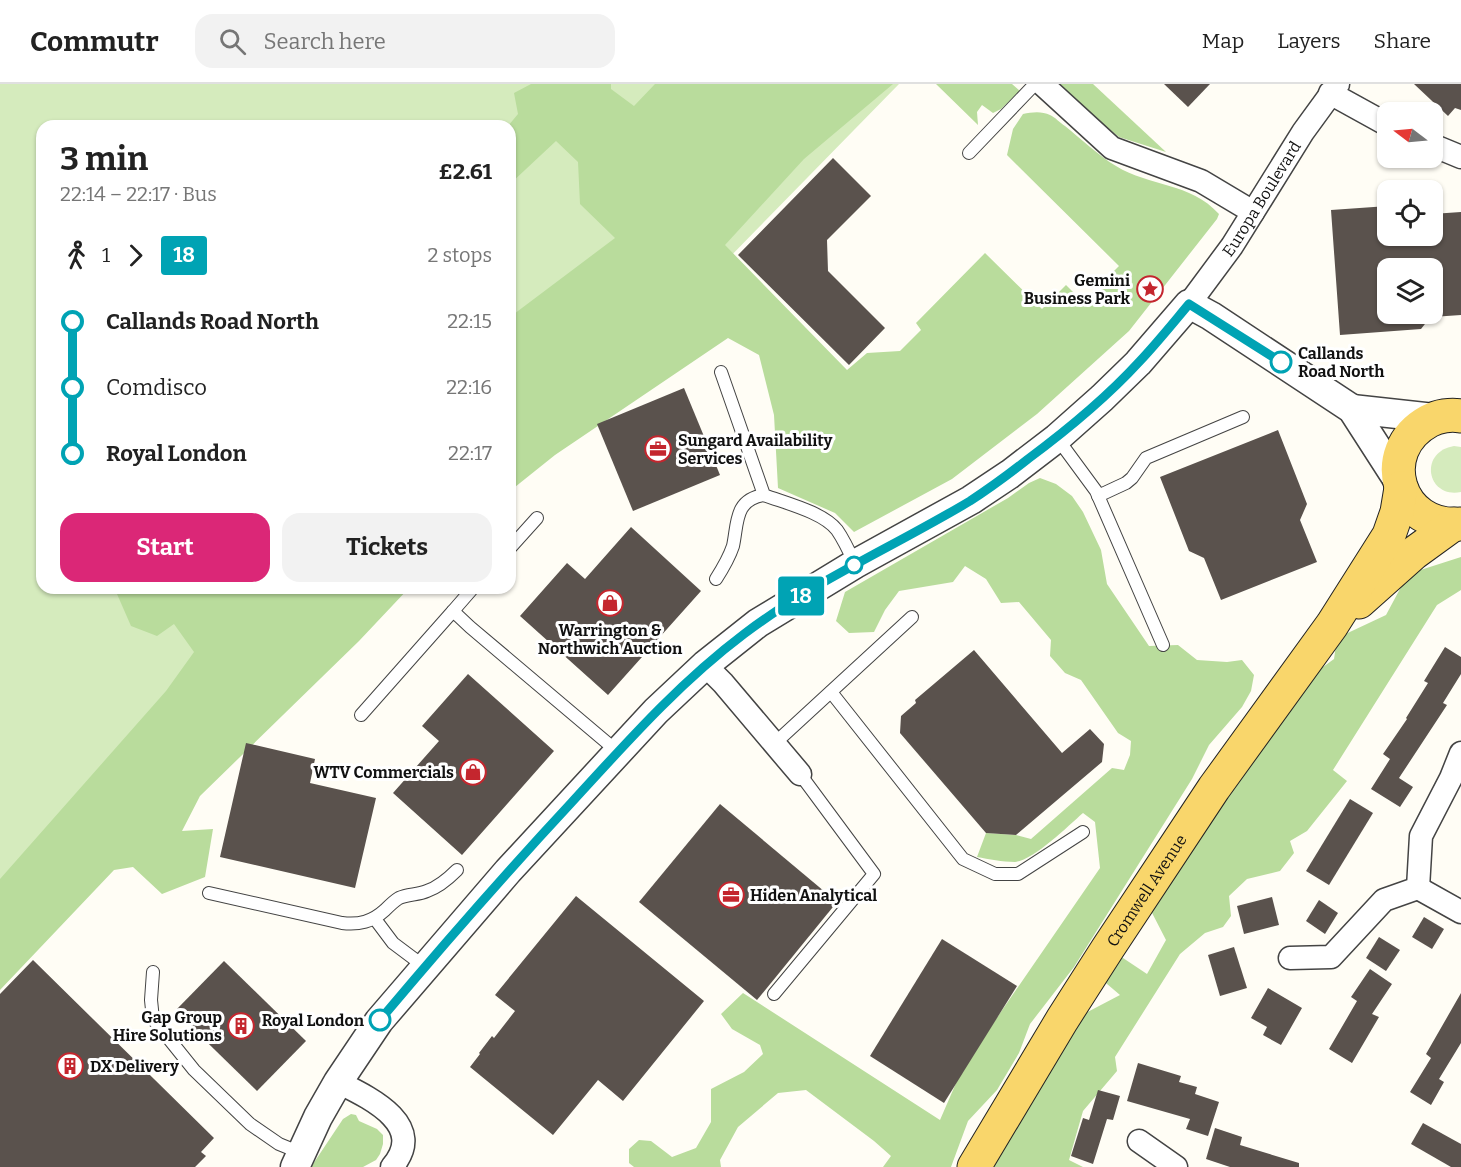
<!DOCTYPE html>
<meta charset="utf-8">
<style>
:root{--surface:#fff;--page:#f2f2f2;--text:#222;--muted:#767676;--line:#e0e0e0;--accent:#db2777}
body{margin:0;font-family:Bitter,serif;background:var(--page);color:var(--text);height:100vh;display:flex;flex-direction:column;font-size:22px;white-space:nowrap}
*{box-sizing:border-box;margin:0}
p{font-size:20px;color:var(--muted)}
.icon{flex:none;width:33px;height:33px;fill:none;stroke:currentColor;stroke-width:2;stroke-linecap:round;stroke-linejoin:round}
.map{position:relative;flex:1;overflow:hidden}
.drawer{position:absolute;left:36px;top:36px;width:480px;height:474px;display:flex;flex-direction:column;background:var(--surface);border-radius:18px;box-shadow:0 2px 4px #0004}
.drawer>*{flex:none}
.badge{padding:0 12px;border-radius:4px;font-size:21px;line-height:39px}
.needle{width:39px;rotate:286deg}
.tools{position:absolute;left:1377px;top:18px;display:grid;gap:12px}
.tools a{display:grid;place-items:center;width:66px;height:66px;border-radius:12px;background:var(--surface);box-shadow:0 2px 4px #0004;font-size:30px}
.map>.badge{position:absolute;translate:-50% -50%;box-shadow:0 0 0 3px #fff}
.legs{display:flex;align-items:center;gap:9px;height:66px;padding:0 24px;font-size:20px}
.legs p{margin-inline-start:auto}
.summary{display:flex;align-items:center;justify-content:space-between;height:102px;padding:0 24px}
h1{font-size:33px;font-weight:700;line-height:45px}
.primary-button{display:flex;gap:12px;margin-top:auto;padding:12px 24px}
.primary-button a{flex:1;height:69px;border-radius:18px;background:var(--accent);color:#fff;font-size:24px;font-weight:700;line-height:69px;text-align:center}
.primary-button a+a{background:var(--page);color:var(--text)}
ul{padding:0 24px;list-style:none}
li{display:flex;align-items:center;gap:21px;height:66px;font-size:22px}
li i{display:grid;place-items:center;width:9px;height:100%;margin:0 8px;background:currentColor}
li i::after{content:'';width:15px;height:15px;margin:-8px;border:4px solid;border-radius:50%;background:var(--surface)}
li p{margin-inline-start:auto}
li:first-child i{background:linear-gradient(#0000 50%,currentColor 0)}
li:last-child i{background:linear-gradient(currentColor 50%,#0000 0)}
header{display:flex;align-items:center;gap:36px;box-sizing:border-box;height:84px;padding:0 30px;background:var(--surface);border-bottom:2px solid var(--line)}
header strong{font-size:28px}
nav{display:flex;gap:33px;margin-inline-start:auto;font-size:21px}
.search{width:420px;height:54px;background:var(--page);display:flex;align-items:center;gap:15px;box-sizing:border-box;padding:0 21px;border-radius:18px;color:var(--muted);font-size:22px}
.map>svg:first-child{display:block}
.green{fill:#d5ebbd}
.forest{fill:#b9dc9c}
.building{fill:#5a524d;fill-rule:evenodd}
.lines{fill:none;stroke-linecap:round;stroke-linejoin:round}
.service-casing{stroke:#444;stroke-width:14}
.minor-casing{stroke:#444;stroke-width:25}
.tertiary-casing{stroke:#444;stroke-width:31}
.primary-casing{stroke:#222;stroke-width:35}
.service{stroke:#fff;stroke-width:12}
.minor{stroke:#fff;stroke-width:22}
.tertiary{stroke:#fff;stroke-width:28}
.primary{stroke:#f9d66b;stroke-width:33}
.line-1-casing{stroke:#fff;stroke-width:14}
.line-1{stroke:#00a3b4;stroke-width:9}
.stop-1-dot{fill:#fff;stroke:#00a3b4;stroke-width:3}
.labels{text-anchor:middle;stroke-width:6;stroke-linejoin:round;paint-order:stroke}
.street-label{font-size:16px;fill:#111;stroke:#fff}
.poi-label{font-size:16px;font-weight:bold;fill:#111;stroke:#fff;text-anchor:end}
.stop-label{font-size:16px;font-weight:bold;fill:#111;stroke:#fff;text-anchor:start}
</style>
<header>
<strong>Commutr</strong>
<div class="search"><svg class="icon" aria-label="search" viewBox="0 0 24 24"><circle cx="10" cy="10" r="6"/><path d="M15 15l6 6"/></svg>Search here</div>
<nav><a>Map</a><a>Layers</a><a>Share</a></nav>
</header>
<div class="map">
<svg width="1461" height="1083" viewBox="0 0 1461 1083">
<rect width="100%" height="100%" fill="#fffdf5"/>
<!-- green -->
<g class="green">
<path d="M0,0h899l-177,181 -212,123v-262h-468v462h235l-174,251 -103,116z"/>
<path d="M1454,362l7,1v45c-34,7 -43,-40 -7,-46z"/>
</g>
<!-- forest -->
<g class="forest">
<path d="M531,0h80v5l23,17 21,-22h238l-89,75 -79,86 122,125 20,-17 33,-2 21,-21 -5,-7 69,-70 57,56 24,-24 17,17 36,-36 -112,-111 6,-26 10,-15c9,-2 19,-3 27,1 5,2 10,8 15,11 15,12 34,30 51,40 34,21 74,16 103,48l-2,5 -88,112 -92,83 -85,65 -98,53 -19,-19 -57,-25 -4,-73 -15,-60 -31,-17 -173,117 -45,36v-174l105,-79 -35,-34 -2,-42 -22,-21 -46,43v-58h-2l10,-12 -4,-21z"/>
<path d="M936,0h76l8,7 -19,18 -8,4 -11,-8 -5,7 1,13z"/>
<path d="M1060,0h33l73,68 -47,-15 -45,-36z"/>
<path d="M1040,394l16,6 16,12 11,16 18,38 6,34 42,62 29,-1 19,15 30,2 15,-2 12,15 -3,16 -9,16 -33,38 -17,34 -118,188 -44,57 -11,29 -22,37 -29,31 -17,46h-68l8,-11 -17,-15 -68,-51 -28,3 -40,34 -18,33 1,7h-87l-5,-4v-14l10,-9 12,1 21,16 24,-9 15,-26v-33l33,-17 19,-18 -3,-9 -28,-16 -11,-15 22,-21 197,127 23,-53 137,-199 -5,-46 -12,-9c-15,13 -49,47 -68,49 -13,0 -26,-3 -38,-5l9,-24 30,2 15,4 81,-71 12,2 6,-15 1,-14 -13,-8 -37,-53 -16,-7 -15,-17 1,-16 -32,-38 -18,1 -15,-24 -21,-13 -12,16 -54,9 -14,19 -11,22 -25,1 -13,-12 9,-29 163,-94 21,-15z"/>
<path d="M1461,473v33l-24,15 -104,165 14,11 -40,50 -17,10 4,12 -14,18 -33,8 -18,17 2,20 -8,11 -18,6 -25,21 -65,103 2,14 -34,40 -14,49 14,7h-93l88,-150 42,-22 -20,-17 20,-22 27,18 19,-34 -17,-33 152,-224 33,-24 3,-21 49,-23 22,-41z"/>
<path d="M127,504h282l-50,53 -159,155 -18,35 31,-2 -8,48 -43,17 -29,-27 -19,3 -114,120v-111l166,-188 28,-39 -20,-28 -17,12 -26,-10 -14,-32z"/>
<path d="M351,1030l5,1 3,6 18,8 6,6v9l-3,10 -4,6 -13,7h-52l32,-48z"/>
</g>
<!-- building -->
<g class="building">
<path d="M1164,0h46l-22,23z"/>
<path d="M1414,0h47v26l-6,-2 -7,8z"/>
<path d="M833,74l38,38 -44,44 1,31 57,57 -36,37 -111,-110z"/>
<path d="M1388,122v30h44v-22l29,-2v103l-29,2v-2l-11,14 -81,6 -9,-125zM1388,184h44v46h-44z"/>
<path d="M684,304l36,87 -87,36 -36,-87z"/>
<path d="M1278,346l29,74 -7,16 17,42 -96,38 -17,-42 -15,-7 -29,-74z"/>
<path d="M631,443l70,64 -93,104 -88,-79 47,-53 18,16z"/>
<path d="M1445,563l16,10v17l-18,29 4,2 -48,73 14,9 -13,20 -29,-18 19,-30 -7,-5 24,-35 -1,-1 22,-35 -4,-2z"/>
<path d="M974,566l88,103 28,-24 14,15 -2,18 -86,73 -30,-2 -86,-100 1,-17 15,-13 -1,-3z"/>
<path d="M468,590l86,77 -92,104 -69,-62 46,-52 -17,-15z"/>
<path d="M246,659l69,16 -5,24 66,15 -21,90 -135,-31z"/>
<path d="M1350,715l23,14 -44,72 -23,-14z"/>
<path d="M720,720l117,98 -80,98 -118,-98z"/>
<path d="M576,812l128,105 -81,100 -25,-21 -45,55 -83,-68 10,-13 -1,-1 13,-17 2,2 21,-27 -20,-16z"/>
<path d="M1272,813l7,28 -35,9 -7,-28z"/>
<path d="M1319,816l19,13 -13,21 -19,-13z"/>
<path d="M1424,833l20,12 -12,20 -20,-12z"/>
<path d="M1379,853l21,13 -14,21 -20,-13z"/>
<path d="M942,855l75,47 -73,117 -74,-47z"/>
<path d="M1234,863l13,41 -27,8 -12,-41z"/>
<path d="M33,876l181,178 -13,14 5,4 -11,11h-195v-173z"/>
<path d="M224,877l82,80 -49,50 -82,-80z"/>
<path d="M1370,885l22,15 -20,30 7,3 -27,46 -23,-14 28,-48 -6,-4z"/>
<path d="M1268,904l34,20 -21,37 -18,-10 4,-8 -16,-9z"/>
<path d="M1461,909v50l-22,36 5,3 -13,23 -21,-13 21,-34 -5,-4z"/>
<path d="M1138,979l43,13 -2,6 18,5 -2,7 24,8 -11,34 -22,-7 4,-10 -63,-18z"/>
<path d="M1098,1006l22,6 -7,24 -6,-1 -14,45 -22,-8 12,-38 6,2z"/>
<path d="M1423,1039l38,21v23h-10l-40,-23z"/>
<path d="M1215,1044l27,9 -2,8 59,18v4h-69l-24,-8z"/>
</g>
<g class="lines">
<!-- service casing -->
<g class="service-casing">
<g id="service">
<path d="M969,69l66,-69"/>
<path d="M721,288l43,123c21,8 59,17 73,35 7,10 13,23 18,34"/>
<path d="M1057,354l39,53 67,154"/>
<path d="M1098,412l28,-13 6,-5 14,-20 97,-41"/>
<path d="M510,464l27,-30"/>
<path d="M716,495c7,-11 13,-21 17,-33 5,-23 1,-46 31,-51"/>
<path d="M453,527l20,-23"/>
<path d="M831,608l132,167 32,15h23l65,-42"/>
<path d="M361,631l92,-104 17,16 148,125"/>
<path d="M774,660l138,-127"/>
<path d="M209,809l133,30c17,2 30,-1 43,-13 4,-4 9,-9 14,-12 9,-4 19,-3 28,-7 12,-4 21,-12 30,-21"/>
<path d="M375,835l18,24 32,24"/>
<path d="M153,888l-2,28 2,19 41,51 56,54 29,20 22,9"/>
<path d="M774,910l100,-120 -74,-100"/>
</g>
</g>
<!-- minor casing -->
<g class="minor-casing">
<g id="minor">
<path d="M1042,0l70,64 89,33 52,31"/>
<path d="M1330,9l58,32"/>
<path d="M1432,61l29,12"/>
<path id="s1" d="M1189,220l43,-58 71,-114 35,-48"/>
<path d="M705,581l18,18 77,91"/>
<path d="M1418,804l43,24"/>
<path d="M1290,874l41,-1 53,-57 34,-12 3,-52 30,-58 10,-25"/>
<path d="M338,998c32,16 90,43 54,85"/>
<path d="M1139,1057l37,26"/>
</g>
</g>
<!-- tertiary casing -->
<g class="tertiary-casing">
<g id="tertiary">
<path d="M1352,325l82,9"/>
<path d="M295,1083l23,-50 20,-35 41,-61 129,-150 148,-160 49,-46 53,-42 97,-59 116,-64 39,-26 47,-36 45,-40 36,-35 51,-59 22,12 141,93 47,73"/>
</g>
</g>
<!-- primary casing -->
<g class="primary-casing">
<g id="primary">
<path d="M1461,332c-10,-2 -23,0 -32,5 -55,30 -31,109 32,103"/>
<path d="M1359,518l55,-49 40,-29"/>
<path id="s2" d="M974,1083l88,-147 46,-72 106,-160 118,-163 57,-90 8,-23 4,-24"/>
</g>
</g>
<!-- service -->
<use href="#service" class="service"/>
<!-- minor -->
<use href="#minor" class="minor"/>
<!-- tertiary -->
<use href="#tertiary" class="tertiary"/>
<!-- primary -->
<use href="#primary" class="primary"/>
</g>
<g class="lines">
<!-- line-1 casing -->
<g class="line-1-casing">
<path id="line-1" d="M380,936c62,-74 126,-147 192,-218 55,-60 107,-119 172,-168 70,-53 151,-88 226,-133 20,-13 39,-27 58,-42 39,-29 78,-61 111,-97 18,-19 34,-39 50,-58l92,58"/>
</g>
<!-- line-1 -->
<use href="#line-1" class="line-1"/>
</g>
<!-- icons -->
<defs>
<g id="sight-ring" transform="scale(1.35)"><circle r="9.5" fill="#fff" stroke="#c4262e" stroke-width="1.5"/><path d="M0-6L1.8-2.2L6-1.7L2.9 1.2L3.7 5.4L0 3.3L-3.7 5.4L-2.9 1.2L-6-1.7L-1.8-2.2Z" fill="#c4262e"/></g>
<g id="office-ring" transform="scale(1.35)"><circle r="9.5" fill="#fff" stroke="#c4262e" stroke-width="1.5"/><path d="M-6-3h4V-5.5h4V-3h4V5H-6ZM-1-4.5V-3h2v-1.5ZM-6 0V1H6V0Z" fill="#c4262e"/></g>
<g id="shop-ring" transform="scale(1.35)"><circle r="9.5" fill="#fff" stroke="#c4262e" stroke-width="1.5"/><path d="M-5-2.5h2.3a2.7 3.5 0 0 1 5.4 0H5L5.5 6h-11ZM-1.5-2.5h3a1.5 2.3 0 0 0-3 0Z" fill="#c4262e"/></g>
<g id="building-ring" transform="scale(1.35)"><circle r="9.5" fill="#fff" stroke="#c4262e" stroke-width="1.5"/><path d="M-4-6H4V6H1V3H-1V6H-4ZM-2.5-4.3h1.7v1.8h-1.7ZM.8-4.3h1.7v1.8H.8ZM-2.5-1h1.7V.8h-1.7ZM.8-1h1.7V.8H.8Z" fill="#c4262e"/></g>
</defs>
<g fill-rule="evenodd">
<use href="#sight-ring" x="1150" y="205"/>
<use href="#office-ring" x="658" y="365"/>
<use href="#shop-ring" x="610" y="519"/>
<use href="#shop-ring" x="473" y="688"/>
<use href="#office-ring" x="731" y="811"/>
<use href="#building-ring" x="241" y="942"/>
<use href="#building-ring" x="70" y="982"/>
</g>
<!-- markers -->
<g class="stop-1-dot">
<circle cx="1281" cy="278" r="10"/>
<circle cx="854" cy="481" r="8"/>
<circle cx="380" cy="936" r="10"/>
</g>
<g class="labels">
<!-- street labels -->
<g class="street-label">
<text dy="6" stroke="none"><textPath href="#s1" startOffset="128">Europa Boulevard</textPath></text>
<text dy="6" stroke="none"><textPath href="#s2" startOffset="326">Cromwell Avenue</textPath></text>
</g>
<!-- poi labels -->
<g class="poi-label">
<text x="1130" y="202">Gemini<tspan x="1130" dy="18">Business Park</tspan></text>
<text x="678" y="362" text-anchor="start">Sungard Availability<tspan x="678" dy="18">Services</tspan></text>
<text x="610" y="552" text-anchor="middle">Warrington &amp;<tspan x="610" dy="18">Northwich Auction</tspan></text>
<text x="454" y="694">WTV Commercials</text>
<text x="750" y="817" text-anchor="start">Hiden Analytical</text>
<text x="222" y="939">Gap Group<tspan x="222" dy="18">Hire Solutions</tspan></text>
<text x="90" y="988" text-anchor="start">DX Delivery</text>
</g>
<!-- stop labels -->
<g class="stop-label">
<text x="1298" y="275">Callands<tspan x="1298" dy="18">Road North</tspan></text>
<text x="364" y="942" text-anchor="end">Royal London</text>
</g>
</g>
</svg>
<div class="tools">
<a><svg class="needle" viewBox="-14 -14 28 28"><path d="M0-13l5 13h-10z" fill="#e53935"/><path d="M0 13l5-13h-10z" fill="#767676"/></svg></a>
<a><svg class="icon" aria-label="locate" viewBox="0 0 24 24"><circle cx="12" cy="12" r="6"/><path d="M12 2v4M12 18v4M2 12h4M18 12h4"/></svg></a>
<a><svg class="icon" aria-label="layers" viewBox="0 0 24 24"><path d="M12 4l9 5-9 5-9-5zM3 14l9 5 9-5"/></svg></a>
</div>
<b class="badge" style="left:801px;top:512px;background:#00a3b4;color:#fff">18</b>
<section class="drawer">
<div class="summary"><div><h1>3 min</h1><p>22:14 – 22:17 · Bus</p></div><b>£2.61</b></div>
<div class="legs"><svg class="icon" aria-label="walk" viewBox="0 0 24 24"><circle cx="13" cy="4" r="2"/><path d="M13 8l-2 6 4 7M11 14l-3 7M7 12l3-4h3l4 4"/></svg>1<svg class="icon" aria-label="forward" viewBox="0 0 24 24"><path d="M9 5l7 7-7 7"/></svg><b class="badge" style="background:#00a3b4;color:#fff">18</b><p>2 stops</p></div>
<ul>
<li><i style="color:#00a3b4"></i><b>Callands Road North</b><p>22:15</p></li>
<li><i style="color:#00a3b4"></i><span>Comdisco</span><p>22:16</p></li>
<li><i style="color:#00a3b4"></i><b>Royal London</b><p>22:17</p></li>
</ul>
<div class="primary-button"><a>Start</a><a>Tickets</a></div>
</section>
</div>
